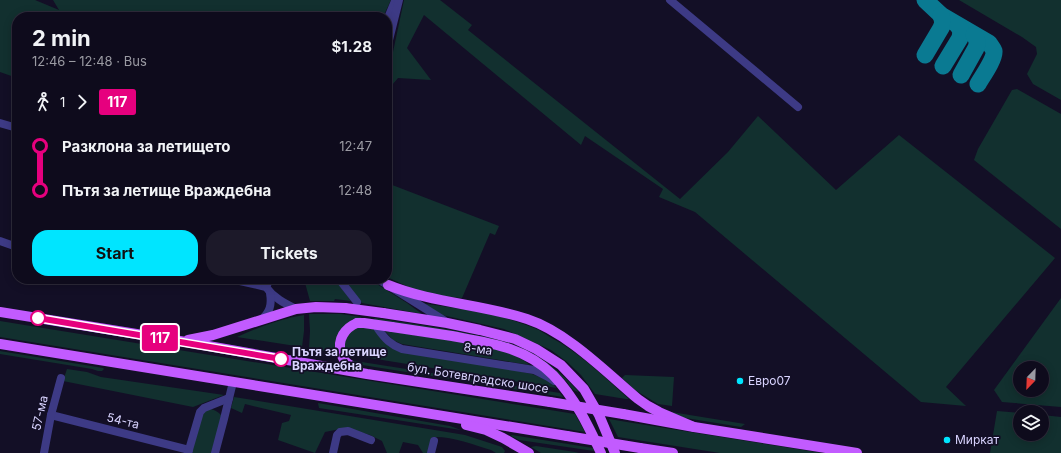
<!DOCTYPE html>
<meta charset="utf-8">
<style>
:root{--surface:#0e0b1c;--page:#1c1929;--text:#f1f3f6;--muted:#9b9ba3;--line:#2e2b3b;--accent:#00e5ff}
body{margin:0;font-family:Inter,sans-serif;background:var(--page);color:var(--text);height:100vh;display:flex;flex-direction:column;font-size:15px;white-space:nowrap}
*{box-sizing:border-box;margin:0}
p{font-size:13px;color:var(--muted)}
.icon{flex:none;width:22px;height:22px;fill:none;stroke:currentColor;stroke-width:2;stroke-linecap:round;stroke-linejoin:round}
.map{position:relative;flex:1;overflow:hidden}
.sheet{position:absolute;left:12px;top:12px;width:380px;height:272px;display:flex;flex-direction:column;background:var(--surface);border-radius:16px;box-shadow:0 2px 10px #0003,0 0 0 1px var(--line)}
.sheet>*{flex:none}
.badge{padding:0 8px;border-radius:3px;font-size:14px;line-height:26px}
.needle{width:26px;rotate:203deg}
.buttons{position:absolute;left:1013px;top:361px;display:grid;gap:8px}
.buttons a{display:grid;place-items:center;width:36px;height:36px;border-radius:50%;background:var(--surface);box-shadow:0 2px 10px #0003,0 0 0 1px var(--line);font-size:20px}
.map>.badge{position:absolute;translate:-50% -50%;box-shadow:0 0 0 2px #fff}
.legs{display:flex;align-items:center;gap:6px;height:44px;padding:0 20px;font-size:13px}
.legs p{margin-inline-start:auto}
.overview{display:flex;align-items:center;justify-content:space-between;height:68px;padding:0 20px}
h1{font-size:22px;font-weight:700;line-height:30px}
.action{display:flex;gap:8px;margin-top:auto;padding:8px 20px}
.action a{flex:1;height:46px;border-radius:16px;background:var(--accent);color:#111;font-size:16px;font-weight:700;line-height:46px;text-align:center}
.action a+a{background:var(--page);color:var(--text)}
ul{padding:0 20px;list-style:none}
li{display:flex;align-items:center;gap:14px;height:44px;font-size:15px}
li i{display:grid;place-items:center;width:6px;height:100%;margin:0 5px;background:currentColor}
li i::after{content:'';width:10px;height:10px;margin:-5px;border:3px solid;border-radius:50%;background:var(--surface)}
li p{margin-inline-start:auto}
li:first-child i{background:linear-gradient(#0000 50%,currentColor 0)}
li:last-child i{background:linear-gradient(currentColor 50%,#0000 0)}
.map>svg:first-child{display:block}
.green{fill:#12302f;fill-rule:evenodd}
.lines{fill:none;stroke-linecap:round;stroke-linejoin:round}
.taxiway{stroke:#0a7a92;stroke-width:17}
.minor{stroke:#3d3a85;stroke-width:8}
.major{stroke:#c25bff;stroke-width:10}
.major-bridge{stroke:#c25bff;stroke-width:10}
.line-1-casing{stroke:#fff;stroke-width:9}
.line-1{stroke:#e6007e;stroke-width:6}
.stop-1-dot{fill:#fff;stroke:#e6007e;stroke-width:2}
.poi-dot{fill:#00e5ff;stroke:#130f26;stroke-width:1.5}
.labels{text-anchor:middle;stroke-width:3.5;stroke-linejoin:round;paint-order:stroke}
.street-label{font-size:12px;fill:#d9d4ff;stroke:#130f26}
.stop-label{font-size:12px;font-weight:bold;fill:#d9d4ff;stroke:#130f26;text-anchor:start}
.poi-label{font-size:12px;fill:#d9d4ff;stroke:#130f26;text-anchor:start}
</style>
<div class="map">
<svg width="1061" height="453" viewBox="0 0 1061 453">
<rect width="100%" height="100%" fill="#130f26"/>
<!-- green -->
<g class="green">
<path d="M0,0h35l24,10 -6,-10h338l-8,17h-366v61l-17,-6z"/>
<path d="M404,0h36l32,25 -4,5 212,169 48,-47 30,-36 78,74 63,-55 156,123 -109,129 20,19 -45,-4 -226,-190 -36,-15 4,-8 -78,-53 -4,9 -157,-130 -17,33 24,32 -33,-2 -11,13v-20l6,-19z"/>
<path d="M959,0h102v100l-28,-16 -6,-10 10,-20 -1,-7 -14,-10z"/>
<path d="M1017,89l44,25v115l-87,-69 4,-11 34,-59z"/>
<path d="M387,183l112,43 -4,9 -5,-2 -28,65 -28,-3 -21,-6 -26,-12z"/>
<path d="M304,279h31l16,22 -16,-2 -1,2h-24z"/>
<path d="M344,279h25l38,24 15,11 -60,-11z"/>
<path d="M1061,298v109l-59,-5 -8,-12zM1020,368h22v22h-22z"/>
<path d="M421,303c38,6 78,10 113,25 6,2 11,6 16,9 30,16 54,40 79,62h-3l-31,-5 -14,-19 -14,-13 -16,-12 -47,-21 -62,-14z"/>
<path d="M309,314h32l20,3 1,2 -10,1 -15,33 -28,-5 1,-17z"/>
<path d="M304,315v16l-2,16 -65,-10c22,-10 43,-18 67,-22z"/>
<path d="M374,318c33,5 65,9 97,16 21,4 43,9 61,19 18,10 33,24 47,39 -6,-1 -9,-5 -12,-10 -11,-11 -23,-19 -36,-27l-155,-34z"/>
<path d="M0,321l575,93 10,18 -585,-95z"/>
<path d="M360,327l14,2 12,14 146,31 17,7 8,7 -212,-34c0,-15 -1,-21 15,-27z"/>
<path d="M384,330c21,4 42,7 64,10 28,5 59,7 82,25l-128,-21 -9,-4z"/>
<path d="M0,351l103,17 1,1 -2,2h-4l-6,-2 -92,-15z"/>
<path d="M349,360l211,33 3,4 -207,-33z"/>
<path d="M67,369l20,3 14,5 123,18 -31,12 -130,-26z"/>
<path d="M625,375l49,2 -2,29 -14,-2 -23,-14 -13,-12z"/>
<path d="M234,397l231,38 37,12 3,4 -1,2h-8l-5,-3c-19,-6 -39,-14 -59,-13l-2,6 -1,10h-6l-5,-8 -15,-3 -4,11h-12l-5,-12 -12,-6 -25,-7 -20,4 -10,21 -37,-13 4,-17 7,-2 2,-6 -46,-11 -3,9 -11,-5z"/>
<path d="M318,403l132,23 11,4 -142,-22z"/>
<path d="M211,409c6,2 9,4 13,10l-9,34h-27l12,-41z"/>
<path d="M659,410l86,14 -4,3 -68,-11z"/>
<path d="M997,411l23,2v21h22v-19l19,2v36h-71z"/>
<path d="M609,419l18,3 195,31h-102l-102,-16z"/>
<path d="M512,435l81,13 1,3 -75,-11 -8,-4z"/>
<path d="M536,446l39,6 4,1h-38l-10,-6z"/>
</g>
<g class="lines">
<!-- taxiway -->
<g class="taxiway">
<path d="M925,0l16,15 48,28c2,3 4,5 5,8 1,8 -12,26 -16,33"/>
<path d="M925,55l16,-27 2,-5 -2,-8"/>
<path d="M943,66l17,-28 1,-7 -3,-5"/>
<path d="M961,75l15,-27c2,-6 1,-8 -2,-13"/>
</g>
<!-- minor -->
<g class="minor">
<path d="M670,0l128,107"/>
<path d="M387,20l8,-19"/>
<path d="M387,48l12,-48"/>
<path d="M0,123l17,5"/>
<path d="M0,241l17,6"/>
<path d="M231,279l35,8c8,11 18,16 30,22"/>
<path d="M339,279l18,23"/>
<path d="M378,279l67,42"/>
<path d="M266,287l4,-8"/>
<path d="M261,320c9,-8 11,-15 9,-27"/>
<path d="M378,329c7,10 13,16 24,20l132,21 14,7 6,4"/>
<path d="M51,415l138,35"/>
<path d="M44,453l7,-38 10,-37"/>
<path d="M188,453l12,-41 4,-4 25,-10"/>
<path d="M215,453l9,-34 9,-37"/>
<path d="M333,453l4,-18 3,-3 8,-1 23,9"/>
<path d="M431,453l3,-12"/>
</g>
<!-- major -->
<g class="major">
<path d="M388,285c44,18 93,19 139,34 40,13 79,53 111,80l10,7 11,6 35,15"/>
<path d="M0,312l180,29 187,33 183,28"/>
<path d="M383,313l64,10 33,7 35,9 21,10 25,16 23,24 15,26 16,38"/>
<path d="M357,323c-12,5 -20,16 -16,30 1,3 2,6 4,8 3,4 9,6 13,8"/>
<path d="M392,327c20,3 40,6 60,9 38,7 73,11 101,39 22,23 35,50 48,78"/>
<path d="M188,340l25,-5 83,-26 20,-2 29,1"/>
<path d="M0,344l567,92"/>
<path d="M623,414l71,13 163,26"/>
<path d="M466,425l20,5 17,8 26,15"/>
<path d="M640,448l33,5"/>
</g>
<!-- major-bridge -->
<g class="major-bridge">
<path d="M345,308l38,5"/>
<path d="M357,323h7l28,4"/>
<path d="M550,402l73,12"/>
<path d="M567,436l73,12"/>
</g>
</g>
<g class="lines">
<!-- line-1 casing -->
<g class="line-1-casing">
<path id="line-1" d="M38,318l243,41"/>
</g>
<!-- line-1 -->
<use href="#line-1" class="line-1"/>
</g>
<!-- markers -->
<g class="stop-1-dot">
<circle cx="38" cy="318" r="7"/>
<circle cx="281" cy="359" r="7"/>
</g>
<g class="poi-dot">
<circle cx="740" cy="381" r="4"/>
<circle cx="947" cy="440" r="4"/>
</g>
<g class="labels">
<!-- street labels -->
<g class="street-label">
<text transform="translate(478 349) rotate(8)" y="4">8-ма</text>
<text transform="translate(478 378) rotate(9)" y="4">бул. Ботевградско шосе</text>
<text transform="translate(40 413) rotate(-77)" y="4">57-ма</text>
<text transform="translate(123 421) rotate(14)" y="4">54-та</text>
</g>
<!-- stop labels -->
<g class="stop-label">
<text x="292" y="356">Пътя за летище<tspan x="292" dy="14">Враждебна</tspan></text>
</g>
<!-- poi labels -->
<g class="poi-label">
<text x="748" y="385">Евро07</text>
<text x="955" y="444">Миркат</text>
</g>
</g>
</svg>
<div class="buttons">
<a><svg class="needle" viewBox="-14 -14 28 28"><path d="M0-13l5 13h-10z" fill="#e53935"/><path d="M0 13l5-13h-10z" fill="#9b9ba3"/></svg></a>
<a><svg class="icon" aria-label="layers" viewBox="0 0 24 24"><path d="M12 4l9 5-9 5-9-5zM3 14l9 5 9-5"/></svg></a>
</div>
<b class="badge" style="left:160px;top:338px;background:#e6007e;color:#fff">117</b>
<section class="sheet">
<div class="overview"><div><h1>2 min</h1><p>12:46 – 12:48 · Bus</p></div><b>$1.28</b></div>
<div class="legs"><svg class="icon" aria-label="walk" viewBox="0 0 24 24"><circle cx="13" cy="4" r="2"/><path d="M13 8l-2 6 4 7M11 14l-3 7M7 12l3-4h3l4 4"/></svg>1<svg class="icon" aria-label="forward" viewBox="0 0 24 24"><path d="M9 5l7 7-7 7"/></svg><b class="badge" style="background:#e6007e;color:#fff">117</b></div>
<ul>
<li><i style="color:#e6007e"></i><b>Разклона за летището</b><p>12:47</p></li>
<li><i style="color:#e6007e"></i><b>Пътя за летище Враждебна</b><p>12:48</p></li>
</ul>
<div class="action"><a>Start</a><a>Tickets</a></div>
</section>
</div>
